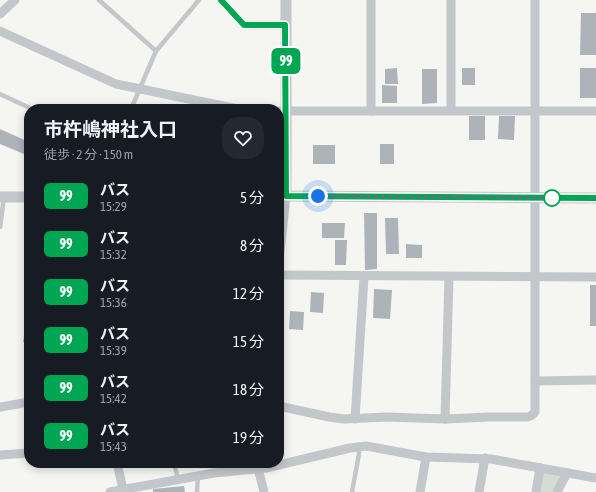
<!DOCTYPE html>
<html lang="ja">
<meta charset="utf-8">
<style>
:root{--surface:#171b24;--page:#242831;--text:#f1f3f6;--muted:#9ea1a6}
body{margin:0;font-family:"Asap Condensed","Noto Sans JP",sans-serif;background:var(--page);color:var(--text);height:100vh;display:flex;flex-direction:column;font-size:15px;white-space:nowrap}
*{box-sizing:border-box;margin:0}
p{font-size:13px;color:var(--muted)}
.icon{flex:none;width:22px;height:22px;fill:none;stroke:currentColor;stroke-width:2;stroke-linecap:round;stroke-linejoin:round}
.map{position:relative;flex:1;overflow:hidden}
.details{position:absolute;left:24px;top:104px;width:260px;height:364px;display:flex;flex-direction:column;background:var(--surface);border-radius:16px;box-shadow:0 2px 10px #0003}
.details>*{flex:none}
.badge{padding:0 8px;border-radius:6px;font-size:14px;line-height:26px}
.you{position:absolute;width:20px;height:20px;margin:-10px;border:3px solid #fff;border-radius:50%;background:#1a73e8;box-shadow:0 0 0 6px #1a73e833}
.map>.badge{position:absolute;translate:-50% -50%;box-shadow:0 0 0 2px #fff}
.round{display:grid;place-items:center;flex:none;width:42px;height:42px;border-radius:16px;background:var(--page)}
.overview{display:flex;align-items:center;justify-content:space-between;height:68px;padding:0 20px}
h1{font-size:19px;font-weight:700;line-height:30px}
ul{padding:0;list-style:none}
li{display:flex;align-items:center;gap:12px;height:48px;padding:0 20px}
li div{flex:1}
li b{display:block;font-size:15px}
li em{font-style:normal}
li .badge{min-width:44px;font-weight:700;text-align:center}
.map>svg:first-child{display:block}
.green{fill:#d5dcd3}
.building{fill:#aeb3ba}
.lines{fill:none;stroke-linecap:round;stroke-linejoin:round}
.service{stroke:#c3c6ca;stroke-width:4.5}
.minor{stroke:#c3c6ca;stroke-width:9}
.tertiary{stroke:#c3c6ca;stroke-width:11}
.line-casing{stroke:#fff;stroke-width:9}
.line{stroke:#00a651;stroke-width:6}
.walk{stroke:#656f82;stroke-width:4;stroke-dasharray:0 7.2}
.stop-dot{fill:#fff;stroke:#00a651;stroke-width:2}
</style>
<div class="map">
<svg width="596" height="492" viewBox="0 0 596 492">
<rect width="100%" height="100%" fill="#f5f5f2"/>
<!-- green -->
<path class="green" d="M542,471l19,4 -7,17h-16z"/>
<!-- building -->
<g class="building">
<path d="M581,13h15v42h-16z"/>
<path d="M397,68l1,16h-13v-15z"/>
<rect x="462" y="68" width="13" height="17"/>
<rect x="580" y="68" width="16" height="30"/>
<path d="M422,69h15v34l-15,1z"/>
<path d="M382,85l15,1v17h-15z"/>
<rect x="469" y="116" width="16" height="24"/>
<path d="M499,116h16l-1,24 -16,-1z"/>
<path d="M0,129l29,13 -5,12 -24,-10z"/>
<rect x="380" y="144" width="14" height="20"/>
<rect x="313" y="145" width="22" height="19"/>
<path d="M364,213h13v56l-12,1z"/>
<path d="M385,218h13l1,36h-13z"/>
<path d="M322,223h23l-1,15h-22z"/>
<path d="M335,240h12l-1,25h-11z"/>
<path d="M406,244l16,1v13h-16z"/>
<rect x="590" y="285" width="6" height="41"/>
<path d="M374,289l18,1 -2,29 -17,-1z"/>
<path d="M311,292l13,1 -1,20 -13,-1z"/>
<path d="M290,311l14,1 -1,18 -14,-1z"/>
<path d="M27,317h2v26l-6,-1z"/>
<path d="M184,486l1,6h-32v-3z"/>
</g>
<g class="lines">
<!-- service -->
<g class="service">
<path d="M99,0l57,51"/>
<path d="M0,94l32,15"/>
<path d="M131,109l25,-58 43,-51"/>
<path d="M0,227l4,-30"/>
<path d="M174,463l4,16"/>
<path d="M197,492l1,-16"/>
<path d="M352,492l7,-38v-7"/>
</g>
<!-- minor -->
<g class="minor">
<path d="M221,0l23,25h41"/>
<path d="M0,14l15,-14"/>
<path d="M0,31l116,53 122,25"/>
<path d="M451,110v-110"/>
<path d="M279,111h317"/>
<path d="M371,111v-111"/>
<path d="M279,261l7,-65"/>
<path d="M279,275l317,2"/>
<path d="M535,381l61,-1"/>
<path d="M279,406l50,11 15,2 43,-2 58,2 44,-2h39l4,-2 3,-3v-412"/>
<path d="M0,407l29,-5"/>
<path d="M355,419l9,-142"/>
<path d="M445,419l4,-142"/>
<path d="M0,455l29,-2"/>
<path d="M117,463l6,26"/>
<path d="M257,464l7,28"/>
<path d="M110,492l104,-19 52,-5 84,-20 16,-2 60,11 65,2 105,19"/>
<path d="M420,492l6,-35"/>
<path d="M479,492l6,-34"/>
<path d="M536,492l4,-24"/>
<path d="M557,492l10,-19"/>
</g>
<!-- tertiary -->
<g class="tertiary">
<path d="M286,0v196"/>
<path d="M279,196l317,2"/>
<path d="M0,197h29"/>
</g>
</g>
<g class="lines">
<!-- line casing -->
<g class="line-casing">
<path id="line" d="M221,0l23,25h41l1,171 310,2"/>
</g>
<!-- line -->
<use href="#line" class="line"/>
<!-- walk -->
<path class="walk" d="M318,196l234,2"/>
</g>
<!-- markers -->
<circle class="stop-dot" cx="552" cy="198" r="8"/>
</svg>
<div class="you" style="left:318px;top:196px"></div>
<b class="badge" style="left:286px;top:61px;background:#00a651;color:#fff">99</b>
<section class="details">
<div class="overview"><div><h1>市杵嶋神社入口</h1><p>徒歩 · 2 分 · 150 m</p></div><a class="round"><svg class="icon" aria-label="heart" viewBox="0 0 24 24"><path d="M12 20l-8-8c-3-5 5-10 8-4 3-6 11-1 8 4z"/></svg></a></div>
<ul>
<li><span class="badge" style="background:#00a651;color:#fff">99</span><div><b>バス</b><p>15:29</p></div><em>5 分</em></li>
<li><span class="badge" style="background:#00a651;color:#fff">99</span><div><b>バス</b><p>15:32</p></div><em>8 分</em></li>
<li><span class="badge" style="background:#00a651;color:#fff">99</span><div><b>バス</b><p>15:36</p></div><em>12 分</em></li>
<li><span class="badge" style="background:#00a651;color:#fff">99</span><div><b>バス</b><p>15:39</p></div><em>15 分</em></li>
<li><span class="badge" style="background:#00a651;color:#fff">99</span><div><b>バス</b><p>15:42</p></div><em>18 分</em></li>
<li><span class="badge" style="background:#00a651;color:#fff">99</span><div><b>バス</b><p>15:43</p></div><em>19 分</em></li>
</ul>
</section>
</div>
